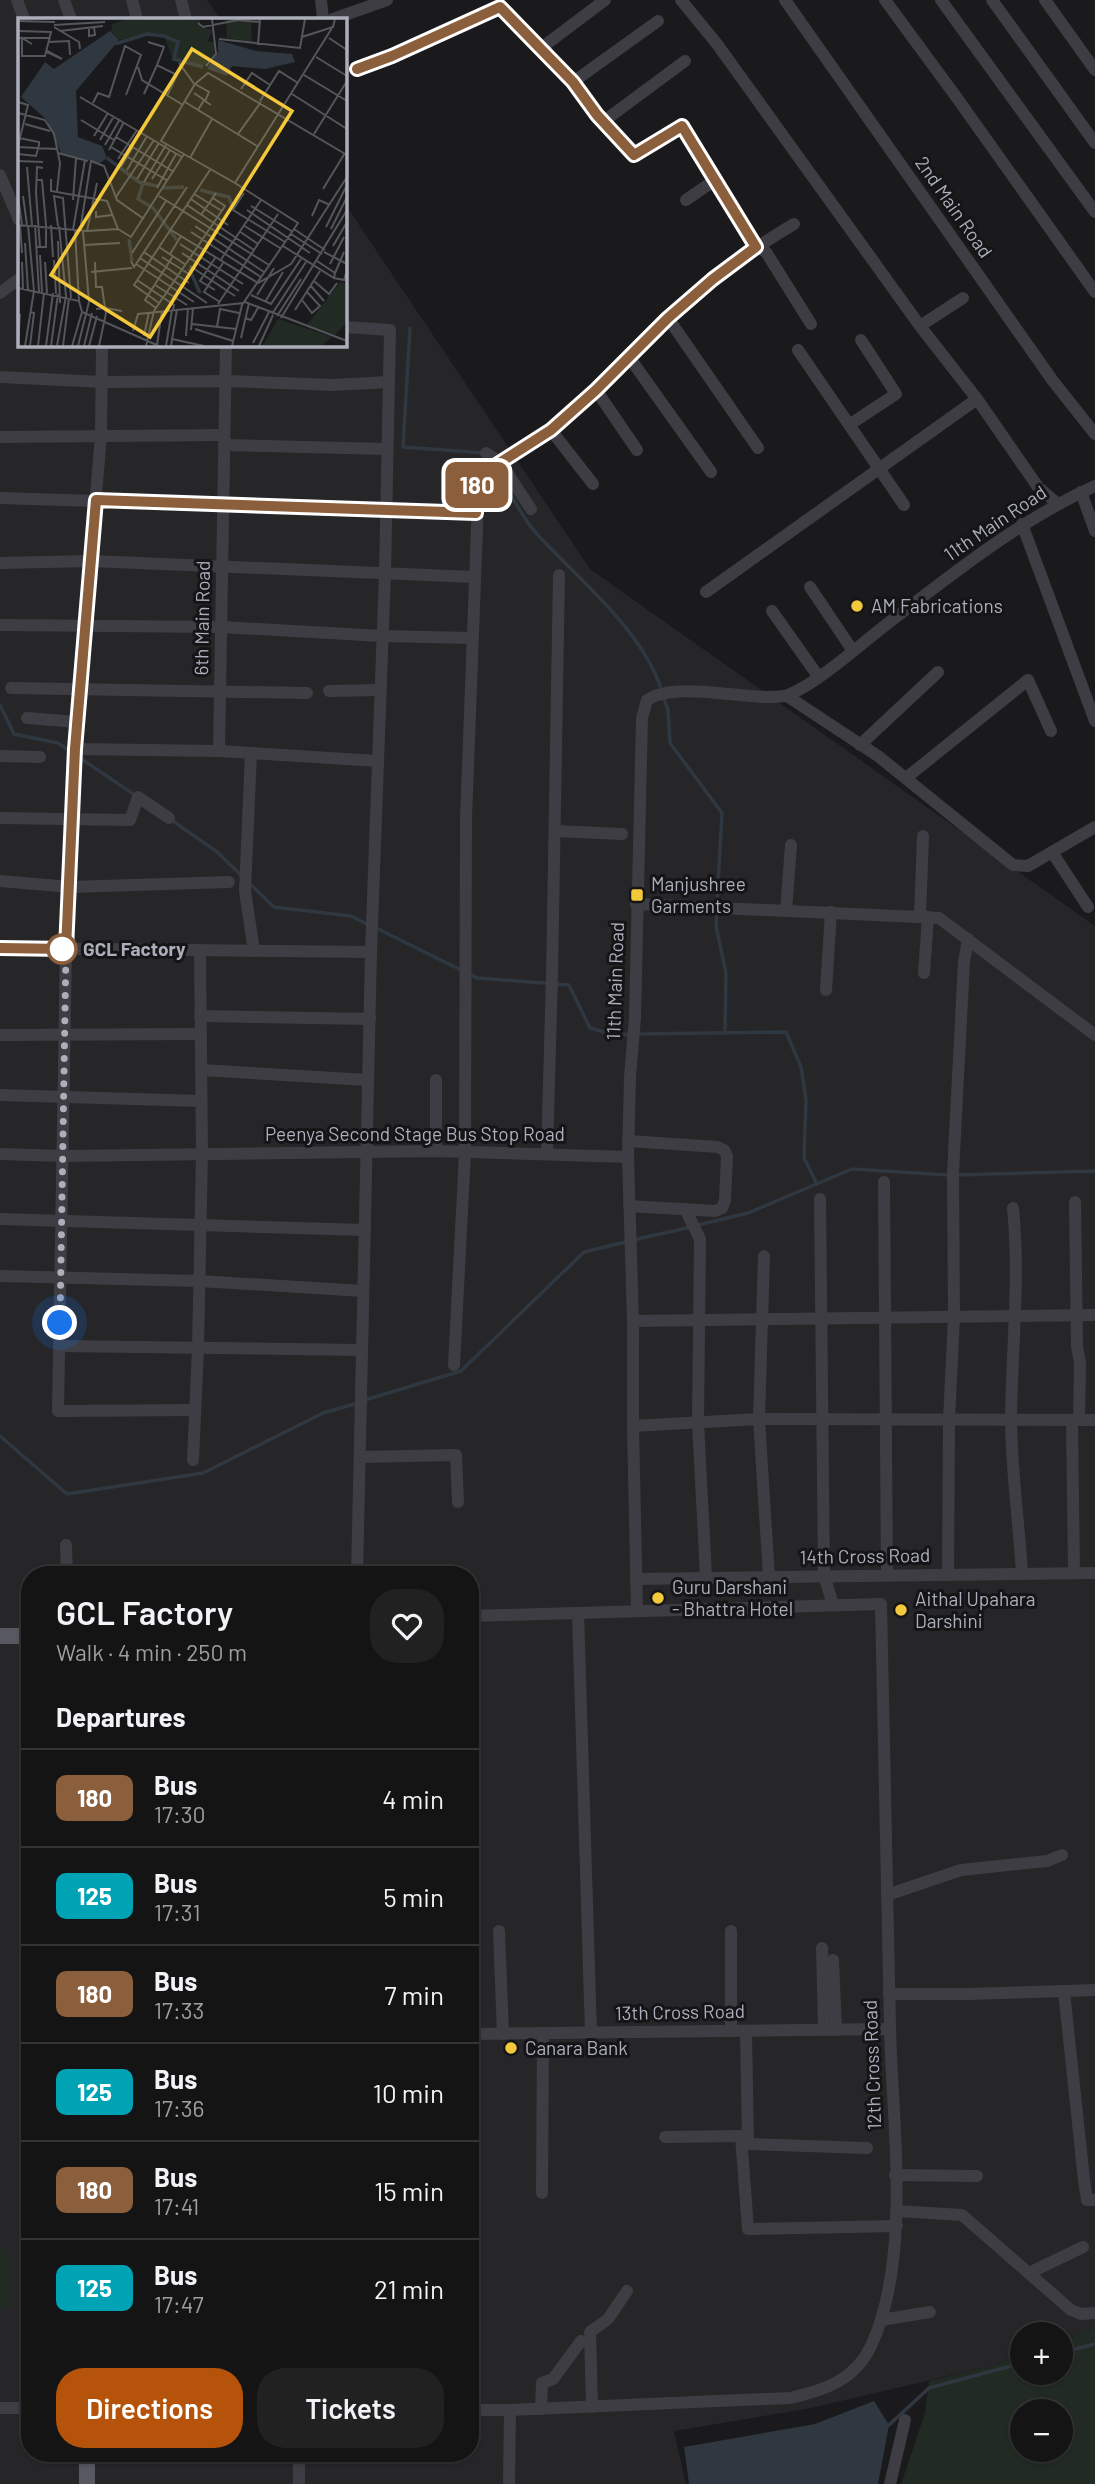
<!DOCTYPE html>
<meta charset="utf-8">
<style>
:root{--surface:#141415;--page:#212122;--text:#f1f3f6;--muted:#9d9ea0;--line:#333334;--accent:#b45309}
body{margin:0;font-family:Barlow,sans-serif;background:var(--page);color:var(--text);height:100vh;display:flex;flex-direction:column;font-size:26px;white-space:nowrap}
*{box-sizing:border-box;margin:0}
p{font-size:23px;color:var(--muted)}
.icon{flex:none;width:38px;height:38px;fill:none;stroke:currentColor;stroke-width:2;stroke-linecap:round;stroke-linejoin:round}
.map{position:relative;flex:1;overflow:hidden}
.details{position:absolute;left:21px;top:1566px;width:458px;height:896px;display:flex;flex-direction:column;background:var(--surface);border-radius:28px;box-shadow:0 2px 5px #0004,0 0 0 2px var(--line)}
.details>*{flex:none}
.badge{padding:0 14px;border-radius:10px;font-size:24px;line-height:46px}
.fabs{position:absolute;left:1010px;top:2322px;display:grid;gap:14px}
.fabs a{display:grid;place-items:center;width:63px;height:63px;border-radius:50%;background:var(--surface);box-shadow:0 2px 5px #0004,0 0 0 2px var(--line);font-size:35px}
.you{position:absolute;width:35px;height:35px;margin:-18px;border:5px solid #fff;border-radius:50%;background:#1a73e8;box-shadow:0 0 0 10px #1a73e833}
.map>.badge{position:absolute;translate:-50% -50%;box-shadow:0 0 0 4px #fff}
h2{padding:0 35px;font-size:26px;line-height:63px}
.round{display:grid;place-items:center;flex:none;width:74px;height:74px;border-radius:28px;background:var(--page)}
.head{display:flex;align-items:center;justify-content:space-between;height:119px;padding:0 35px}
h1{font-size:33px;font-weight:600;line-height:52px}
.button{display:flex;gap:14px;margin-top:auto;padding:14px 35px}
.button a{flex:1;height:80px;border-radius:28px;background:var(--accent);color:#fff;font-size:28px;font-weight:600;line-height:80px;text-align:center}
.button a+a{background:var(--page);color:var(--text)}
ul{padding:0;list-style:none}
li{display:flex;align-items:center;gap:21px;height:98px;padding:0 35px;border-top:2px solid var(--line)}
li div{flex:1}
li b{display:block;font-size:26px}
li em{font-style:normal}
li .badge{min-width:77px;font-weight:700;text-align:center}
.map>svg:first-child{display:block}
.built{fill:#262629;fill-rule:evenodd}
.green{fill:#212a23;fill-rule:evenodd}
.water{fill:#2f3740}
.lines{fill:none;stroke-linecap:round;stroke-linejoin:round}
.stream{stroke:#2f3740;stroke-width:3.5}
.minor{stroke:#3d3d43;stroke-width:12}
.major{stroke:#575860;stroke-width:16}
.line-casing{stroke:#fff;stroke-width:16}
.line{stroke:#8b5e3c;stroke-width:10}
.walk{stroke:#acafbb;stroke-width:7;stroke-dasharray:0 12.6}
.poi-dot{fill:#f3c83a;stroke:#151517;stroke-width:2.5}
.stop-dot{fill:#fff;stroke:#8b5e3c;stroke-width:3.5}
.labels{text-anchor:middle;stroke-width:6;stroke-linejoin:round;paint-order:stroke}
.street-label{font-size:19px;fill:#acafbb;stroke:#151517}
.poi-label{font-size:19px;fill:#acafbb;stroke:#151517;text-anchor:start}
.stop-label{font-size:19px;font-weight:bold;fill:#acafbb;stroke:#151517;text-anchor:start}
.inset-river{fill:none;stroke:#2f3740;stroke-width:3.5}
.inset-road{fill:none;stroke:#54565c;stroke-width:2}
.view{fill:#f3c83a;fill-opacity:0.15;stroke:#f3c83a;stroke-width:3.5}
.inset-edge{fill:none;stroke:#acafbb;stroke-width:3.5}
</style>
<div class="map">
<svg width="1095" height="2484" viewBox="0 0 1095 2484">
<rect width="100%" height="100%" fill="#1a1a1c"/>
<!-- built -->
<path class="built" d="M0,0h207l13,19h-201v326h326v-141l245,365 505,357v1402l-34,13 -1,-7h-38v21l-27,10 -184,43 -137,23 12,53h-686zM30,1575h441v879h-441z"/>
<!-- green -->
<g class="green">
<path d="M0,2250h9l1,58h-10z"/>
<path d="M1095,2328v156h-194l24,-71 4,-32 66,-16 27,-10v18h38l1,-32zM1022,2412h38v38h-38z"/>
</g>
<!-- water -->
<path class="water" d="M874,2401l15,24 -11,59h-189l-5,-37 131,-23z"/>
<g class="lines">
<!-- stream -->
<g class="stream">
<path d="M410,328l-7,119 81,6"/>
<path d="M496,469c13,21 24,46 40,64 43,47 106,96 126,158"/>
<path d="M664,698l4,12 2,33 52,70 -5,90"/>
<path d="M0,705l14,29 44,9 13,9"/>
<path d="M77,756l58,39"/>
<path d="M170,819l46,32 25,24"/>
<path d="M249,883l25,24 77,9 18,9"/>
<path d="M717,911l-1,15 10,47 -1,60"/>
<path d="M376,928l87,43"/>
<path d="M470,974l7,4 92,7 21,43 25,7 15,-1"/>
<path d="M638,1034l148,-2 15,35 5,33 -2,58 13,26"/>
<path d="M957,1175l138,-4"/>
<path d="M698,1225l50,-12 104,-44 97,6"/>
<path d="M633,1240l58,-13"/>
<path d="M365,1400l96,-29 123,-119 42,-10"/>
<path d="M0,1436l67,58 136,-21 120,-60 35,-10"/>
<path d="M1060,2353l35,-9"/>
<path d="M889,2425l40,-37 93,-25"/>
</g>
<!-- minor -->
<g class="minor">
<path d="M17,0l7,19"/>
<path d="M64,0l7,19"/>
<path d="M132,0l5,19"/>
<path d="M181,0l5,19"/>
<path d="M321,0l2,19"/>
<path d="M681,0l36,44 203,282 57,73 61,88 20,17"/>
<path d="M785,0l268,381 42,53"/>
<path d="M885,0l72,98 138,194"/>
<path d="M941,0l154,212"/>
<path d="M992,0l103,143"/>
<path d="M1045,0l50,70"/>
<path d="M333,19l54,-19"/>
<path d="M540,49l65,-49"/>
<path d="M357,69l35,-13 109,-49 72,75 24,33 37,40 48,-29 74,121 10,5 45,72"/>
<path d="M573,82l85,-61"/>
<path d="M604,121l81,-60"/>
<path d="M0,175l19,45"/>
<path d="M686,200l29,-20"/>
<path d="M0,293l19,-14"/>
<path d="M668,318l90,130"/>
<path d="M920,326l43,-28"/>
<path d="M345,327l45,3 -5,243 -14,379 -14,623"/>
<path d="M102,345l-1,90 -26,314 -9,200 -8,462 137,-1"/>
<path d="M798,350l106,155"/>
<path d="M629,357l82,115"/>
<path d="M0,377l102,5 126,-1 105,4 55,-3"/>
<path d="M596,390l41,60"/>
<path d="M849,425l47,-31 -35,-54"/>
<path d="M551,430l42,54"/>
<path d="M0,437l224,-2"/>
<path d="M224,445l162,4"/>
<path d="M486,453l14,9c16,-11 34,-20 50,-31 36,-26 65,-62 96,-93 45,-44 94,-82 148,-114"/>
<path d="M1081,492l14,39"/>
<path d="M0,498l476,15"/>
<path d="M1022,524l73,197"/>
<path d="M0,563l91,-2 383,16"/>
<path d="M810,587l43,64"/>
<path d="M706,592l271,-193"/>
<path d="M772,611l46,65"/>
<path d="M0,625l221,2 161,9 90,2"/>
<path d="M11,688l296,5"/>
<path d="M329,691l51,-1"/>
<path d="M787,696l91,60 135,109 15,1 67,-39"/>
<path d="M27,718l50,4"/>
<path d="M860,745l78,-73"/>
<path d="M75,749l144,2 158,10"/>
<path d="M219,751l7,-406"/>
<path d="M251,753l-6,138 9,60"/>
<path d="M0,756l40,1"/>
<path d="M906,778l122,-98 23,51"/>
<path d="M0,818l130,2 8,-23 31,21"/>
<path d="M555,831l67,3"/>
<path d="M1052,852l36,55"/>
<path d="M0,881l70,6 159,-5"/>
<path d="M636,904l303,14 156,117"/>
<path d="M786,911l5,-66"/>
<path d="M920,917l3,-81"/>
<path d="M0,948l371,4"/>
<path d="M924,973l4,-56"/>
<path d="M826,990l5,-78"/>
<path d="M200,1016l170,3"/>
<path d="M0,1035l201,-1"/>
<path d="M201,1070l167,10"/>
<path d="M0,1095l201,6"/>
<path d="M628,1141l90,6 6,3 3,6 -2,44 -3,8 -7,3 -86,-5"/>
<path d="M436,1151v-71"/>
<path d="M0,1154l63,2 373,-5 192,6"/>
<path d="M547,1154l5,-178 7,-401"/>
<path d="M884,1182l3,393"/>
<path d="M820,1199l4,376 9,30"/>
<path d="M1075,1202l2,144 3,17 -1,57"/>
<path d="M1013,1208c7,69 -1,139 -2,209 0,52 8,105 11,156"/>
<path d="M685,1209l15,30 -2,183 8,155"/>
<path d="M0,1219l365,11"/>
<path d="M764,1256l-5,163 10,158"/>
<path d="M0,1276l199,5 164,10"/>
<path d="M633,1321l462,-6"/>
<path d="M59,1346l303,4"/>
<path d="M454,1365l11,-212 1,-335 13,-342 21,-14 31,47"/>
<path d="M1072,1420l2,152"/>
<path d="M633,1426l126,-7 336,1"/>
<path d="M360,1457l96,-2 2,47"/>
<path d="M193,1460l5,-112 4,-195 -2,-203"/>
<path d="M66,1545l1,30"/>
<path d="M948,1574l1,-154 5,-103 -1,-144 11,-211 4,-23"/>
<path d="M636,1579l459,-6"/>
<path d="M637,1611l-4,-185v-105l-5,-164 2,-80 5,-59 7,-300 5,-18c27,-18 86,-3 120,-3 6,0 15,0 21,-2 30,-12 73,-51 99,-71 67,-51 131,-103 208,-138"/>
<path d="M578,1613l13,420"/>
<path d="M471,1616l410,-12c4,141 5,282 9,423 2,97 22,230 -19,319 -16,34 -46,44 -81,52l-280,12h-39"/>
<path d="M887,1895l74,-25 86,-9 15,-6"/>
<path d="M499,1931l4,103"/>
<path d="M822,1948l2,82"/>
<path d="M833,1960l3,70"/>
<path d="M1064,1991l20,189 3,20h8"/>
<path d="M889,1994h79l127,-4"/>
<path d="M731,2031v-100"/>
<path d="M746,2031l2,113 119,4"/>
<path d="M471,2034l419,-5"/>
<path d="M665,2137l76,-1 7,93 149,-3"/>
<path d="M895,2175l82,1"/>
<path d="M542,2193l1,-160"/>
<path d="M896,2211l66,4 109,95 10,4 14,-1"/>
<path d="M1029,2273l54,-26"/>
<path d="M881,2320l49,-8"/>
<path d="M592,2407l-2,-75 18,-13 19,-28"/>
<path d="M0,2408h30"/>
<path d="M541,2409l1,-26 11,-4 28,-38"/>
<path d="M40,2455l37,-1"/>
<path d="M299,2484v-30"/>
<path d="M509,2484l1,-74"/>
<path d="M890,2484l15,-64"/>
</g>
<!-- major -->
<g class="major">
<path d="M0,1636h30"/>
<path d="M87,2484v-30"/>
</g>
</g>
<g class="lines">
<!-- line casing -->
<g class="line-casing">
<path id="line" d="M0,948l66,1 9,-200 21,-249 380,13 3,-37 72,-46 45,-40 72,-72 45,-39 43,-32 -74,-121 -48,29 -37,-40 -24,-33 -73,-75 -108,49 -35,13"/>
</g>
<!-- line -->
<use href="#line" class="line"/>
<!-- walk -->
<path class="walk" d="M60,1323l6,-374h-4"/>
</g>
<!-- markers -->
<g class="poi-dot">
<circle cx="857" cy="606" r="7"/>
<rect x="630" y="888" width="14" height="14" rx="3.5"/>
<circle cx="658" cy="1598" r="7"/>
<circle cx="901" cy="1610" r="7"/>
<circle cx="511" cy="2048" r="7"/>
</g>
<circle class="stop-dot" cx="62" cy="949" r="14"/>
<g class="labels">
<!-- street labels -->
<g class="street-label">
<text transform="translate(954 207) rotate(55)" y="7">2nd Main Road</text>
<text transform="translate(995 523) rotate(-34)" y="7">11th Main Road</text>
<text transform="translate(202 618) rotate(-89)" y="7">6th Main Road</text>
<text transform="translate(615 981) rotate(-88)" y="7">11th Main Road</text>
<text x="415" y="1141">Peenya Second Stage Bus Stop Road</text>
<text transform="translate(865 1556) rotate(-1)" y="7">14th Cross Road</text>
<text transform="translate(680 2012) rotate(-1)" y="7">13th Cross Road</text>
<text transform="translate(872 2065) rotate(-92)" y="7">12th Cross Road</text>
</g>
<!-- poi labels -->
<g class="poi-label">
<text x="871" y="613">AM Fabrications</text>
<text x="651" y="891">Manjushree<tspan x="651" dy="22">Garments</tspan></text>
<text x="672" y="1594">Guru Darshani<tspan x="672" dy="22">- Bhattra Hotel</tspan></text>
<text x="915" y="1606">Aithal Upahara<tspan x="915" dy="22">Darshini</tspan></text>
<text x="525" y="2055">Canara Bank</text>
</g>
<!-- stop labels -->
<g class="stop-label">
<text x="83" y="956">GCL Factory</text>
</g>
</g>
<!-- overview -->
<g transform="translate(18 18)">
<rect width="329" height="329" fill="#1a1a1c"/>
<path d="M108,1h74v8l13,3 -6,12h7v14l-13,12 -28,-7 -8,-23 -23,-4 -22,6 -9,-8 1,-8zM208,1l25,3 1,20 -25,-4zM322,264l7,2v38l-12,13 -29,-9zM260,301l54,18 -11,9 -58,-1z" fill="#212a23"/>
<path d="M92,13l9,9 -43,51 2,46 24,9 5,12 -7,5 -39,-10 -14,-33 -26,-23 24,-35 9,7zM200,22l38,11 36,3 3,8 -30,7 -33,-3 -5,10 -20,-7 11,-17z" fill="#2f3740"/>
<path class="inset-river" d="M97,26l32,-10 17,2 14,6 -4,17 29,8M89,140l32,24 18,4M125,165l-5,16 15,9 24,32M145,170l21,-1M182,172l29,7 3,9M111,221l3,22M171,250l11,25"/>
<path class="inset-road" d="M219,2l23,2M0,3l37,1M180,5l5,4 35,-7M36,7l51,-3M36,9l25,15 1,7M71,10v8l6,-1 -1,-8M0,13l33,1 -6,24h-23v-18l10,6M42,13l43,-5M284,19l31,-10 2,-8M0,20h32M311,20l18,12M201,21l81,9 5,-29M31,24l20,-1 1,14M130,24l16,5 -7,18M240,27l2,-26M29,34l15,7 -15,-8M298,39l31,19M161,45l16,22M188,48l10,-12 -4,-35M120,49l4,13 41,25M286,57l43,26M177,66l14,8 -4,9 6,4M223,71l11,-16 18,12M176,75l10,7 -6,10M126,76l13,-29 20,10 -10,21M274,76l55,35M62,79l102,60M242,83l19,-30 19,12M0,84l10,3 -10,41M167,84l72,44M75,85l5,-10 11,4 16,-51 16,9 -15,40M0,95l27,7 9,14 6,29 -3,28M63,102l33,20M7,106l25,7M220,116l23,-32M296,116l33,-53M76,118l14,-23M98,119l58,35M1,120l20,4v3M82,122l14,-24M87,127l15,-26M0,129l39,2M93,129l57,34M91,132l15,-28M40,135l30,8M0,136l18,2 3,-11M172,140l22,-39M100,141l19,-29M0,143l25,1M9,149l5,58M103,149l12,-20M109,152l20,-34M33,161v12l56,10 11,28M119,161l22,-36M134,161l18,-29M18,162h6l4,45v22h-9M126,164l22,-37M217,165l-74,-42 34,-57 13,-11 139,82M139,170l19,-34M305,171l22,-36M226,175l-11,17 52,32M176,176l28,17M0,178l4,29M5,178l4,29M141,178l110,69M98,179l38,-57M173,181l37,26M55,182l3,-42M169,187l67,45M233,188l42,26M229,192l63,43M78,193v6l16,-2M183,197l15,-22M294,198l7,-16 11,5M0,207l69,6 31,-2 13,8 53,-83M2,207l2,28M17,207l4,67M33,207l2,32M225,207l37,23M40,208l-4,-30 9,2 8,100M177,208l69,46M308,209l21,-42M276,211l31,21M313,211l16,-32M55,212l12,-70M57,212l4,71M153,212l87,53 33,-19 56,-87M62,213l11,-70 13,5 13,34 27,19M69,213l10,-48M221,213l19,13M173,214l70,45M273,216l31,20M40,223l2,62M7,225l3,47M162,226l63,40M66,227l36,-2M265,228l51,32 10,2 3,-10M315,228l14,-24M22,229l-4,-54 1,-26 6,1M141,229l27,18M126,234l45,31M306,234l23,12M114,235l34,-52M164,235l57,38M152,236l11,-18M22,237l2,37M144,239l27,17M122,240l67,45M36,242l2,34M113,243l3,6 53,-80M202,243l41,-61M299,243l18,12 -1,5M4,244l1,27M27,244l2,31M77,244l1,25h6l3,21 17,3M118,246l58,38M312,246l14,-27M172,248l45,30M73,254l41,-4M317,255l9,-21M119,262l37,25 -1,5M296,263l15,13 8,-11M137,267l32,20M292,267l14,16M0,270l61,13 3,11 77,34M197,272l-15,-9 15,-23M233,277l20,9 30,-45M239,277l17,-27M284,282l10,13 8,-7 -13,-14M202,284l-16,-10 19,-29M227,284l102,39M247,284l18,-30M141,285l-25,-18 76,-115M200,286l60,-90M138,290l-11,-8 28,-44M78,291l9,-1 1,5 -7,33M277,292l25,-39M12,294l4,1 -4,33M254,296l34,-52M259,298l24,-37M227,300l6,2 8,-14M263,300l66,-108M174,306l44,5M199,309l3,-18 19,4M177,311l38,12M173,312l2,-22M115,313l5,-17 106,-11M126,318l5,-24M168,318l2,-28M223,320l8,-35M154,321l32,7M235,325l16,-31M139,327l5,-34M0,328l2,-32M7,328l9,-55 -6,-66M20,328l6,-53M28,328l7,-53M33,328l7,-52M39,328l9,-50 -7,-70M45,328l6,-48M54,328l10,-34M60,328l11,-44 -6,-71M66,328l8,-33M71,328l8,-30M128,328l8,-35 71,-105 -12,-8M148,328l6,-36M153,328l6,-37M214,328l10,-41 56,-82 -63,-40 97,-155M241,328l14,-31"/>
<path class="view" d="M174,31l100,62 -142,226 -99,-62z"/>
<rect width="329" height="329" class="inset-edge"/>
</g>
</svg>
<div class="fabs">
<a>+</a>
<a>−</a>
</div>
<div class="you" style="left:60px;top:1323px"></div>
<b class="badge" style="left:477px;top:485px;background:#8b5e3c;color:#fff">180</b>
<section class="details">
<div class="head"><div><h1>GCL Factory</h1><p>Walk · 4 min · 250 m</p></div><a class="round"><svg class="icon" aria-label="heart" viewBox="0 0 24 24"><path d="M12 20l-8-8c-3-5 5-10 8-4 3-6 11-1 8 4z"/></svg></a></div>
<h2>Departures</h2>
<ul>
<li><span class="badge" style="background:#8b5e3c;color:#fff">180</span><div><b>Bus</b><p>17:30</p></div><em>4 min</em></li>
<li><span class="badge" style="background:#00a3b4;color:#fff">125</span><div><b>Bus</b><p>17:31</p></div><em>5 min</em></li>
<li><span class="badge" style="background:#8b5e3c;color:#fff">180</span><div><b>Bus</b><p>17:33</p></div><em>7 min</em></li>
<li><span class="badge" style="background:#00a3b4;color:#fff">125</span><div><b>Bus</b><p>17:36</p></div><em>10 min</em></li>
<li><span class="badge" style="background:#8b5e3c;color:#fff">180</span><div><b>Bus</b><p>17:41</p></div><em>15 min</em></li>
<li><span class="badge" style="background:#00a3b4;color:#fff">125</span><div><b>Bus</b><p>17:47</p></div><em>21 min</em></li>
</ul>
<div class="button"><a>Directions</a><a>Tickets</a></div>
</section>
</div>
